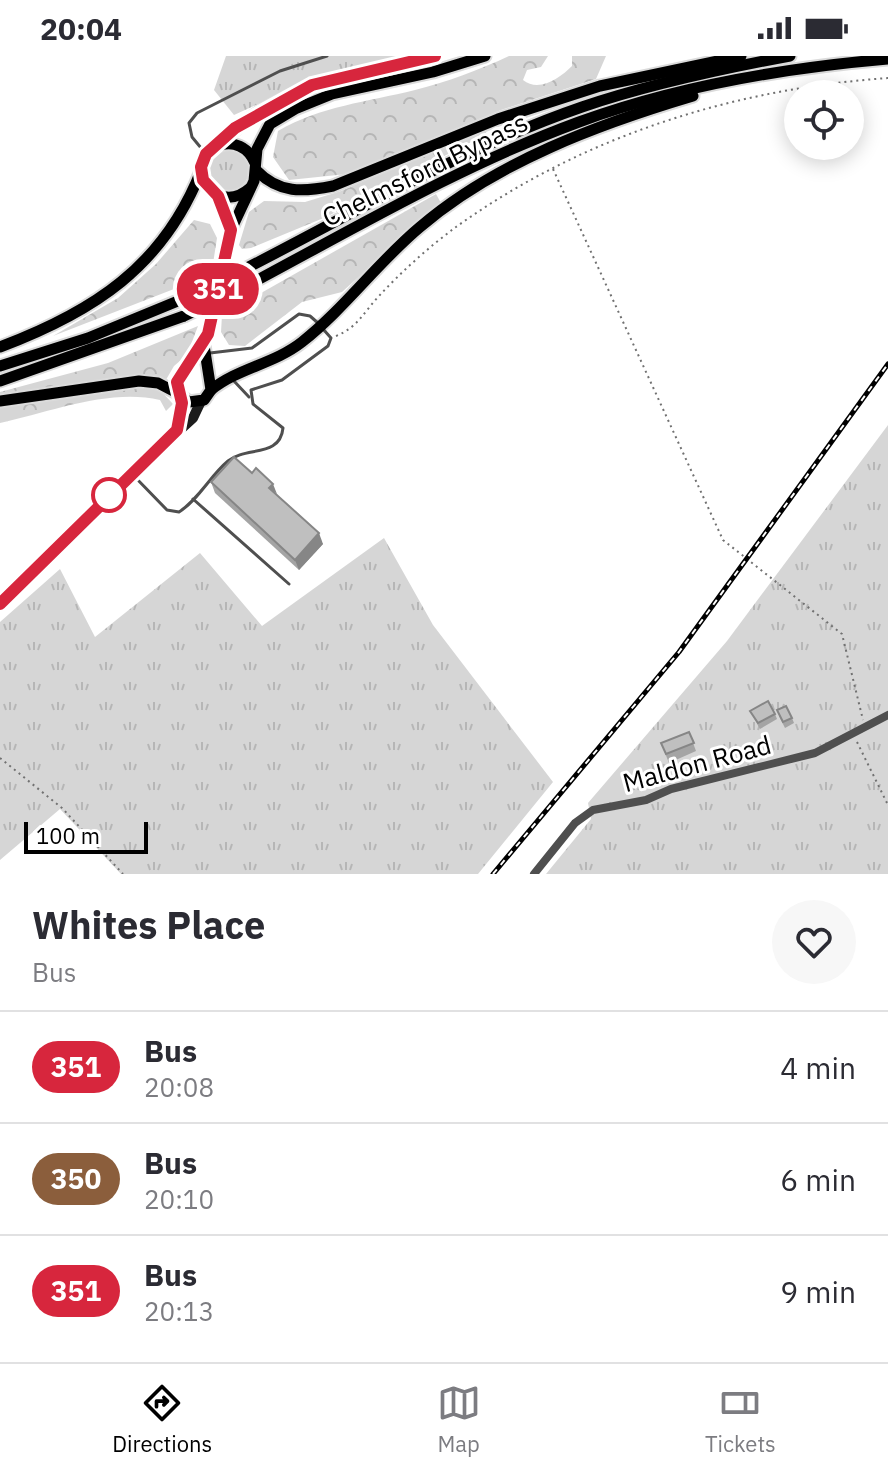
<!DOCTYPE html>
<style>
:root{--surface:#fff;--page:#f7f7f7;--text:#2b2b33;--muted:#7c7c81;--line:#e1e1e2;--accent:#000}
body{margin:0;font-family:"IBM Plex Sans",sans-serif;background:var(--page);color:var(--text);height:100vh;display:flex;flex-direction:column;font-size:30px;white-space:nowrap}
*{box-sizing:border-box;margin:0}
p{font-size:26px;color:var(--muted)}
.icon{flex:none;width:44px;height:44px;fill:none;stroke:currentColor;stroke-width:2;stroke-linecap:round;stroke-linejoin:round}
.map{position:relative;height:818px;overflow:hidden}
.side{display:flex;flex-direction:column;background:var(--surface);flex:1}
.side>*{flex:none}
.badge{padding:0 16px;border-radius:26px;font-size:28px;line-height:52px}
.buttons{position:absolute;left:784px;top:24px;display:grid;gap:16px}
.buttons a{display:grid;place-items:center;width:80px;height:80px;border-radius:50%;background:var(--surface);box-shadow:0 4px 20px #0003;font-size:40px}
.scale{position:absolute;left:24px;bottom:20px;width:124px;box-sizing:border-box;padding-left:8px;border:4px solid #000;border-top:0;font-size:22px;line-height:28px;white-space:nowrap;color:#000;-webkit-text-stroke:6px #fff;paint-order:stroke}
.map>.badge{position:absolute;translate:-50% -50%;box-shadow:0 0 0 4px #fff}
.round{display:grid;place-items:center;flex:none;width:84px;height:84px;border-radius:42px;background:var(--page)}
.summary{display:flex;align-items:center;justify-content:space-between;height:136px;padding:0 32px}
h1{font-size:38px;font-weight:700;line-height:60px}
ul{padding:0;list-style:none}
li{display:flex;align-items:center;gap:24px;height:112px;padding:0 32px;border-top:2px solid var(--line)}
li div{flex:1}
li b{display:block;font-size:30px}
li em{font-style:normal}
li .badge{min-width:88px;font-weight:700;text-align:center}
.status{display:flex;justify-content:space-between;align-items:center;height:56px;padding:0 40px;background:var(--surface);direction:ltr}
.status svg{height:22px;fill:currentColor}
.tabs{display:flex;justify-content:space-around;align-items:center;height:112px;border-top:2px solid var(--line);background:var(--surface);font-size:22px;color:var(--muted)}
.tabs a{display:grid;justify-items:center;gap:4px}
.tabs .current{color:var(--accent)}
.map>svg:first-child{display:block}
.grass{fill:url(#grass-tufts)}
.forest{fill:url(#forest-crowns)}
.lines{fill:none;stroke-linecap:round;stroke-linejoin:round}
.trunk-casing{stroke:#dbdbdb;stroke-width:15}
.path{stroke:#717171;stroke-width:2;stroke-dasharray:2 4;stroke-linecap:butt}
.service{stroke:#4f4f4f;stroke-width:3}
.tertiary{stroke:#4f4f4f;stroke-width:8}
.secondary{stroke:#1c1c1c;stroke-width:10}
.trunk{stroke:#000;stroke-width:11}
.rail-casing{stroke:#000;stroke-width:5}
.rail{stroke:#fff;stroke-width:2;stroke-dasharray:6;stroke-linecap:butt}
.trunk-bridge-casing{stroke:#dbdbdb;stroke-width:15;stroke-linecap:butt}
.trunk-bridge{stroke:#000;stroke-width:11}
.wall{fill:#a4a4a4}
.shaded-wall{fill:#868686}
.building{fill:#bfbfbf;stroke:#868686;stroke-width:2}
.line-casing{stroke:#fff;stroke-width:18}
.line{stroke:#d7263d;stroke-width:12}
.stop-dot{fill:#fff;stroke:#d7263d;stroke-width:4}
.labels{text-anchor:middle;stroke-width:6;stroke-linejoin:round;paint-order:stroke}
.street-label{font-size:26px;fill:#000;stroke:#fff}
</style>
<div class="status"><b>20:04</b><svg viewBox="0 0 49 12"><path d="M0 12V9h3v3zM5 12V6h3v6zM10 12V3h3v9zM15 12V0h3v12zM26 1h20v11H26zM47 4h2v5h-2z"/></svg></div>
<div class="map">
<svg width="888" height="818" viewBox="0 0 888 818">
<defs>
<pattern id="grass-tufts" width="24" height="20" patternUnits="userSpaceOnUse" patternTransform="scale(2)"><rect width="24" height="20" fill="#d6d6d6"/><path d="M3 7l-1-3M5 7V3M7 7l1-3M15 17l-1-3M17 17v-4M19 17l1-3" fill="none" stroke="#b6b6b6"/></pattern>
<pattern id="forest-crowns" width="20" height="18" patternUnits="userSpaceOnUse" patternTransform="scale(2)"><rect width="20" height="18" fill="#d6d6d6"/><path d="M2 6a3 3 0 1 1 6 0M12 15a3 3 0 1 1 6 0" fill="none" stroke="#b6b6b6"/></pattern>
</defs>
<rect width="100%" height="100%" fill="#fff"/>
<!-- grass -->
<g class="grass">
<path d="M226,0h182l-95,23 -79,36 -20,-25z"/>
<circle cx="228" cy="114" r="21"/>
<path d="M888,369v449h-342l45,-55 -3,-16 139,-162z"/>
<path d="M384,482l49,87 120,157 -75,92h-357l-61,-65 -60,51v-238l60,-53 35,68 105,-84 62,73z"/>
</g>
<!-- forest -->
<g class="forest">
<path d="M509,0h39l-7,11 -14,3 -4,10c16,13 37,-2 49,-14v-10h34l-10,23 -95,31 -154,64 -58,6 -16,-23 5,-26c43,-25 89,-29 137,-41 32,-8 64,-20 94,-34z"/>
<path d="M484,73l3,5 -161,83 -75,31 -9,1 -3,-4 10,-33 15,-11 41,1 36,-11z"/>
<path d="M436,138l5,9 -99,89 -40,10 -57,44 -16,-1 -8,-13 1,-17z"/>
<path d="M194,164l16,4 7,14 -5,32 -38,19 -121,47 65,-38 38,-34z"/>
<path d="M198,270l-11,29 -13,11 -14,24 13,14 -7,7 -6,-11c-50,-12 -110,12 -160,23v-31l108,-29z"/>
</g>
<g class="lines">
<!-- trunk casing -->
<g class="trunk-casing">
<g id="trunk">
<path d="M220,88c61,-63 135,-68 215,-88"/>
<path d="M256,114c23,24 47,22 77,16l165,-67 102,-33 141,-30"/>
<path d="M250,132c-17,15 -36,11 -47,-8 -9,-36 38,-51 52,-17"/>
<path d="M218,140l13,34"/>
<path d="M241,215c112,-57 222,-123 341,-164 67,-23 138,-38 208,-51"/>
<path d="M237,235c113,-60 222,-125 342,-169 98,-36 205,-54 309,-63"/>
<path d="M204,289l7,45 -7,10 -15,2 -9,-7 -3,-13 31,-48 23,-104 23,-49 3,-32 13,-25 25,-15 37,-15 101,-22 52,-16"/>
<path d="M0,291c93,-35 163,-80 201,-176"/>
<path d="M0,310l88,-28 102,-42"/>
<path d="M0,325l184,-65"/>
<path d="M211,334c27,-22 63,-26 91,-48 43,-34 76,-80 118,-115 76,-65 179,-103 273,-131"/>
<path d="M0,345l139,-20 19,2 21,11"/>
</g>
</g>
<!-- path -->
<g class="path">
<path d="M553,113l170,371 119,94 21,86"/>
<path d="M336,280c22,-9 27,-23 43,-40 22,-24 51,-50 77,-69 127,-91 277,-138 432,-149"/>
<path d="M857,686l31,63"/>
<path d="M0,702l62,50 61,66"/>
</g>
<!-- service -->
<g class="service">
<path d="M206,98l-14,-17 -3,-14 8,-10 83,-42 47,-15"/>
<path d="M210,297l42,-5 47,-34 11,2 8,7"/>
<path d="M233,324l16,17"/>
<path d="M134,420l33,34 12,2c20,-13 31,-36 49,-51 18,-15 52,-3 55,-33l-30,-24 -2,-14 31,-10 46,-34 3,-8 -8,-9"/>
<path d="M193,443l96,85"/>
</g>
<!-- tertiary -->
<path class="tertiary" d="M534,818l41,-51 18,-13 53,-10 25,-11 144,-36 73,-38"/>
<!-- secondary -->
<g class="secondary">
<path d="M177,374l3,-35"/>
<path d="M0,548l100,-101 93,-85 8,-17"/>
</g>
<!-- trunk -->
<use href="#trunk" class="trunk"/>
<!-- rail casing -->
<g class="rail-casing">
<path id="rail" d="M493,818l186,-222 209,-288"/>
</g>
<!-- rail -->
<use href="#rail" class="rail"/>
<!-- trunk-bridge casing -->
<g class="trunk-bridge-casing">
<g id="trunk-bridge">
<path d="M190,240l51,-25"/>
<path d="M184,260l53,-25"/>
</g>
</g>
<!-- trunk-bridge -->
<use href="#trunk-bridge" class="trunk-bridge"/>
</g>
<!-- wall -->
<g class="wall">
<path d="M252,417l25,22 46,49 -24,26 -84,-77 -4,-11z"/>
<path d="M750,655l25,3 2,5 -17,10z"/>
<path d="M779,660l13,2 2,5 -9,5z"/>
<path d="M689,676l7,19 -27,12 -8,-20z"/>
</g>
<!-- shaded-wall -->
<g class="shaded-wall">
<path d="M273,428l4,10 -8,-6z"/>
<path d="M319,477l4,11 -24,26 -4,-10z"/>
</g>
<!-- building -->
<g class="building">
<path d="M234,401l18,16 4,-5 17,16 -4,4 50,45 -24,27 -84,-78z"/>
<path d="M768,645l7,13 -17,9 -8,-12z"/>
<path d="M786,650l6,12 -9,4 -6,-12z"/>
<path d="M689,676l5,11 -28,11 -5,-11z"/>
</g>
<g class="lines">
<!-- line casing -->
<g class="line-casing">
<path id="line" d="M0,548l177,-174 5,-27 -5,-21 31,-48 23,-104 -13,-34 -15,-16 -2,-13 5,-13 29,-26 77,-43 123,-29"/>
</g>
<!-- line -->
<use href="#line" class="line"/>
</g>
<!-- markers -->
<circle class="stop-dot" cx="109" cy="439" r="16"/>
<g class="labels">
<!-- street labels -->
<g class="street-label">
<text transform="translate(425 114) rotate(-26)" y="9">Chelmsford Bypass</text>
<text transform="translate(697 708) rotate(-15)" y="9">Maldon Road</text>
</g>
</g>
</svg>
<div class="buttons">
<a><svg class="icon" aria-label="locate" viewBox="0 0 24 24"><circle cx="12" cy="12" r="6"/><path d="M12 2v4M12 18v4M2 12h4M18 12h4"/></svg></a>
</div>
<div class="scale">100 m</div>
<b class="badge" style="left:218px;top:233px;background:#d7263d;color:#fff">351</b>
</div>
<section class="side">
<div class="summary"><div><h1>Whites Place</h1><p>Bus</p></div><a class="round"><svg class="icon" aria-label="heart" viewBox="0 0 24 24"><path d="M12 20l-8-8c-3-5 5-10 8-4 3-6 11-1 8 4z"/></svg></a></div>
<ul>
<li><span class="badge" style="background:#d7263d;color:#fff">351</span><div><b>Bus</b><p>20:08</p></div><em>4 min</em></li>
<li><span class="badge" style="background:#8b5e3c;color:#fff">350</span><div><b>Bus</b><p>20:10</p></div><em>6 min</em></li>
<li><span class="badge" style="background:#d7263d;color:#fff">351</span><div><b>Bus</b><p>20:13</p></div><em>9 min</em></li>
</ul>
</section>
<nav class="tabs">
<a class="current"><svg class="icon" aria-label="directions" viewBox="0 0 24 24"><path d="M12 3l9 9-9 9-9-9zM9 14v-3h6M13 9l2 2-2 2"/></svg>Directions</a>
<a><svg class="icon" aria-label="map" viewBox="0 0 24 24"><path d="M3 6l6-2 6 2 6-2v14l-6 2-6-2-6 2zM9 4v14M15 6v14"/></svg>Map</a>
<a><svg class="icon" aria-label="tickets" viewBox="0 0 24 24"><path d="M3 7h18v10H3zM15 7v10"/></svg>Tickets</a>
</nav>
